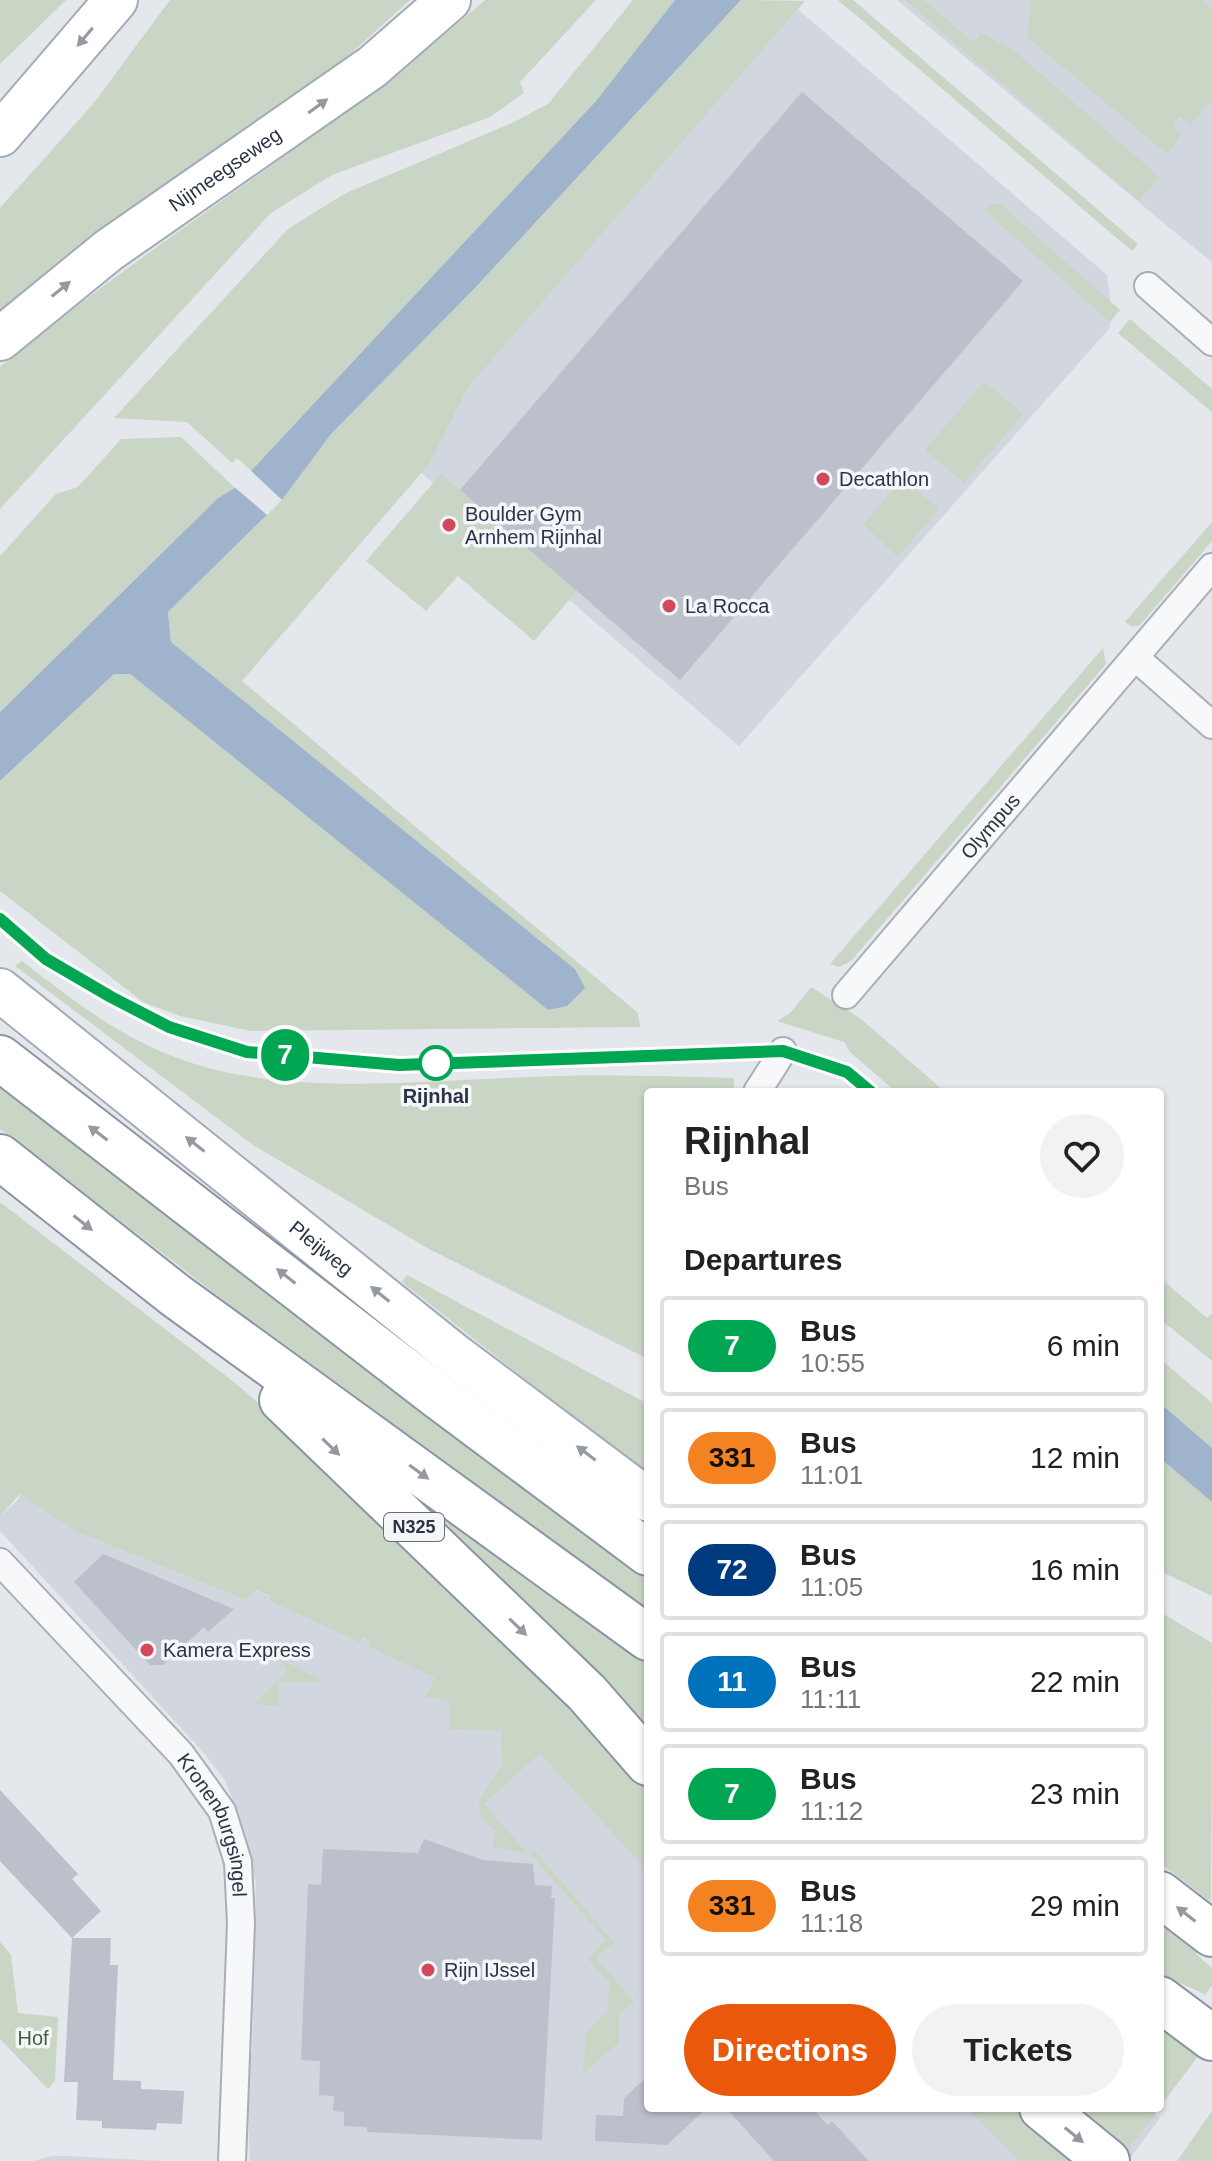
<!DOCTYPE html>
<style>
:root{--surface:#fff;--page:#f2f2f2;--text:#222;--muted:#767676;--line:#e0e0e0;--accent:#ea580c}
body{margin:0;font-family:Helvetica,sans-serif;background:var(--page);color:var(--text);height:100vh;display:flex;flex-direction:column;font-size:30px;white-space:nowrap}
*{box-sizing:border-box;margin:0}
p{font-size:26px;color:var(--muted)}
.icon{flex:none;width:44px;height:44px;fill:none;stroke:currentColor;stroke-width:2;stroke-linecap:round;stroke-linejoin:round}
.map{position:relative;flex:1;overflow:hidden}
.details{position:absolute;left:644px;top:1088px;width:520px;height:1024px;display:flex;flex-direction:column;background:var(--surface);border-radius:8px;box-shadow:0 2px 6px #0004}
.details>*{flex:none}
.badge{padding:0 16px;border-radius:26px;font-size:28px;line-height:52px}
.map>.badge{position:absolute;translate:-50% -50%;box-shadow:0 0 0 4px #fff}
h2{padding:0 40px;font-size:30px;line-height:72px}
.round{display:grid;place-items:center;flex:none;width:84px;height:84px;border-radius:42px;background:var(--page)}
.head{display:flex;align-items:center;justify-content:space-between;height:136px;padding:0 40px}
h1{font-size:38px;font-weight:700;line-height:60px}
.button{display:flex;gap:16px;margin-top:auto;padding:16px 40px}
.button a{flex:1;height:92px;border-radius:48px;background:var(--accent);color:#fff;font-size:32px;font-weight:700;line-height:92px;text-align:center}
.button a+a{background:var(--page);color:var(--text)}
ul{padding:0;list-style:none}
li{display:flex;align-items:center;gap:24px;height:100px;margin:0 16px 12px;padding:0 24px;border:4px solid var(--line);border-radius:8px}
li div{flex:1}
li b{display:block;font-size:30px}
li em{font-style:normal}
li .badge{min-width:88px;font-weight:700;text-align:center}
.map>svg:first-child{display:block}
.built{fill:#d2d6de}
.green{fill:#c9d6c5}
.water{fill:#9fb4cc}
.pier{fill:#e4e7ec}
.building{fill:#bbc0ca}
.lines{fill:none;stroke-linecap:round;stroke-linejoin:round}
.minor-casing{stroke:#a9aeb7;stroke-width:30}
.primary-casing{stroke:#a3abb8;stroke-width:46}
.trunk-casing{stroke:#8b94a3;stroke-width:48}
.minor{stroke:#f7f8fa;stroke-width:26}
.primary{stroke:#fff;stroke-width:42}
.trunk{stroke:#fff;stroke-width:44}
.oneway{fill:#959aa2}
.line-casing{stroke:#fff;stroke-width:18}
.line{stroke:#00a651;stroke-width:12}
.poi-dot{fill:#d1495b;stroke:#f4f6f9;stroke-width:3}
.stop-dot{fill:#fff;stroke:#00a651;stroke-width:4}
.labels{text-anchor:middle;stroke-width:7;stroke-linejoin:round;paint-order:stroke}
.shield{fill:#f4f6f9;stroke:#676e7b;stroke-width:2}
.shield-label{font-size:18px;font-weight:bold;fill:#2b3445}
.street-label{font-size:20px;fill:#2b3445;stroke:#f4f6f9}
.poi-label{font-size:20px;fill:#2b3445;stroke:#f4f6f9;text-anchor:start}
.stop-label{font-size:20px;font-weight:bold;fill:#2b3445;stroke:#f4f6f9}
.park-label{font-size:20px;fill:#3f6138;stroke:#f4f6f9}
</style>
<div class="map">
<svg width="1212" height="2161" viewBox="0 0 1212 2161">
<rect width="100%" height="100%" fill="#e4e7ec"/>
<!-- built -->
<g class="built">
<path d="M897,0h315v262l-40,-32z"/>
<path d="M794,6l313,269 5,38 -3,16 -370,417 -329,-283 50,-82z"/>
<path d="M20,1494l55,37 170,69 10,-10 138,62 255,60v396h497l15,10 -32,43h-878l-3,-80 5,-30 4,-168 -18,-70 -13,-33 -21,-27 -204,-222v-15l18,-16z"/>
<path d="M52,2156h15l95,5h-129z"/>
</g>
<!-- green -->
<g class="green">
<path d="M0,0h66l-66,64z"/>
<path d="M170,0h240l-101,91 -309,234v-117l93,-104z"/>
<path d="M485,0h111l-76,82 4,11 -34,24 -158,58 -61,38 -271,296v-142c156,-130 333,-233 485,-367z"/>
<path d="M633,0h42l-77,100 -347,371 -14,-13 -5,5 -45,-41 -73,-4 174,-189 56,-35 170,-72 34,-18z"/>
<path d="M741,0l64,1 -337,386 -39,77 -187,217 396,332 2,14 -389,4 -71,-15 -37,-14 -143,-111v-110l114,-107h16l418,336 27,-41 -404,-327 -3,-30 114,-112 49,-66 143,-145z"/>
<path d="M838,0h15l285,244 -6,7z"/>
<path d="M905,0h19l49,42 8,-9 32,17 147,127 -21,24z"/>
<path d="M1031,0h171l10,9v91l-22,25 -10,-9 -8,9 9,9 -14,20 -140,-117z"/>
<path d="M989,204h11l120,106 -10,12 -126,-112z"/>
<path d="M1130,319l82,70v23l-94,-79z"/>
<path d="M984,381l39,33 -59,69 -39,-33z"/>
<path d="M181,437l54,51 -17,10 -218,214v-156l56,-62 22,-7 43,-48z"/>
<path d="M441,474l136,117 -43,50 -76,-65 -32,35 -60,-50z"/>
<path d="M903,478l36,31 -41,48 -35,-33z"/>
<path d="M1212,522v19l-72,84 -8,2 -7,-5z"/>
<path d="M1103,648l3,16 -255,297 -12,6 -9,-3z"/>
<path d="M22,961c52,40 101,79 164,100 99,35 238,20 343,16 68,-3 137,-1 205,1v14h-86v267l-219,-110 -176,-104 -238,-179z"/>
<path d="M811,987l50,32 84,73h-49l-46,-40 -6,-10 -67,-21 13,-8z"/>
<path d="M0,1088l388,298 260,184v41l-283,-203 -365,-279z"/>
<path d="M0,1202l239,184 92,81 317,315v90l-108,-119 -56,51 43,49 -35,-6 4,-16 -15,-12 -2,-18 23,-36 -1,-34 -52,-2v-29l-24,-2 10,-20 -67,-32 2,-4 -7,-4 -2,5 -92,-43 1,-4 -14,-6 -11,10 -170,-69 -55,-37 -20,22z"/>
<path d="M407,1275l241,129v73l-246,-195z"/>
<path d="M1160,1278l47,40 5,-5v48l-52,-42z"/>
<path d="M1160,1359l52,44v45l-52,-45z"/>
<path d="M345,1444l303,221v86z"/>
<path d="M1160,1458l52,44v94l-52,-25z"/>
<path d="M1160,1612l52,31 -1,259 -51,-39z"/>
<path d="M280,1659l45,23h-46l-1,24 -24,-2 33,-33z"/>
<path d="M534,1850l80,92 -18,16 38,44 -15,12v28l-36,32 3,-40 21,-23 3,-28 -22,-24 18,-19 -76,-86z"/>
<path d="M1160,1920l38,29 -2,5 16,14v17l-7,10c-15,-9 -33,-14 -45,-22z"/>
<path d="M0,1942l11,13 7,58 40,4 -3,64 -7,8 -48,-50z"/>
<path d="M1160,2021l41,31 -41,55z"/>
<path d="M967,2108h51l66,53h-64z"/>
<path d="M1071,2108h88l-32,43z"/>
<path d="M1212,2111v50h-35z"/>
</g>
<!-- water -->
<g class="water">
<path d="M675,0h66l-267,289 -143,145 -49,66 -114,112 3,30 404,327 10,19 -18,18 -19,4 -418,-336h-16l-114,107v-69l218,-214 17,-10 362,-388z"/>
<path d="M1160,1403l52,45v54l-52,-44z"/>
</g>
<!-- pier -->
<path class="pier" d="M248,468l34,32 -15,15 -35,-30z"/>
<!-- building -->
<g class="building">
<path d="M802,92l221,189 -343,399 -220,-190z"/>
<path d="M103,1554l131,55 -26,23 -4,-5 -41,38h-13l-76,-83z"/>
<path d="M0,1790l78,84 -6,5 29,32 -29,27h39l-1,27h8l-5,115 28,1v8l43,2 -2,33 -25,-1 -1,7 -54,-2v-7l-26,-1 2,-38h-14l8,-144 -72,-77z"/>
<path d="M424,1839l59,21 50,4 2,21 17,1 -1,12h4l-13,242 -175,-8v-5l-23,-1v-14l-11,-1 1,-15 -15,-1 1,-34 -19,-1 7,-176 13,1 2,-36 95,4z"/>
<path d="M648,2076v32h59l-40,37 -72,-4 1,-26 27,1 1,-18z"/>
<path d="M726,2108h86l16,17 4,-4 37,40h-95z"/>
</g>
<g class="lines">
<!-- minor casing -->
<g class="minor-casing">
<g id="minor">
<path d="M1148,286l64,56"/>
<path d="M1136,658l76,67"/>
<path id="s1" d="M846,995l366,-428"/>
<path d="M757,1092l26,-41"/>
<path id="s2" d="M0,1562l181,192 41,57 16,51 3,61 -9,238"/>
</g>
</g>
<!-- primary casing -->
<g class="primary-casing">
<g id="primary">
<path d="M0,135l116,-135"/>
<path id="s3" d="M0,339l109,-89 263,-183 77,-67"/>
<path id="s4" d="M0,990l453,364 195,146"/>
</g>
</g>
<!-- trunk casing -->
<g class="trunk-casing">
<g id="trunk">
<path d="M0,1058l435,336 213,159"/>
<path d="M0,1157l175,138 473,343"/>
<path d="M282,1400l305,293 61,70"/>
<path d="M1160,1894l52,40"/>
<path d="M1160,1999l52,39"/>
<path d="M1042,2108l65,53"/>
</g>
</g>
<!-- minor -->
<use href="#minor" class="minor"/>
<!-- primary -->
<use href="#primary" class="primary"/>
<!-- trunk -->
<use href="#trunk" class="trunk"/>
</g>
<!-- one-way arrows -->
<defs><path id="oneway-solid" d="M-6-.8H1V-3.2L6.5 0L1 3.2V.8H-6Z" transform="scale(2)"/></defs>
<g class="oneway">
<use href="#oneway-solid" transform="translate(85 37) rotate(130)"/>
<use href="#oneway-solid" transform="translate(318 106) rotate(-36)"/>
<use href="#oneway-solid" transform="translate(61 289) rotate(-39)"/>
<use href="#oneway-solid" transform="translate(98 1133) rotate(-143)"/>
<use href="#oneway-solid" transform="translate(195 1144) rotate(-142)"/>
<use href="#oneway-solid" transform="translate(83 1223) rotate(38)"/>
<use href="#oneway-solid" transform="translate(286 1276) rotate(-142)"/>
<use href="#oneway-solid" transform="translate(380 1294) rotate(-141)"/>
<use href="#oneway-solid" transform="translate(331 1447) rotate(44)"/>
<use href="#oneway-solid" transform="translate(586 1453) rotate(-143)"/>
<use href="#oneway-solid" transform="translate(419 1472) rotate(36)"/>
<use href="#oneway-solid" transform="translate(518 1627) rotate(44)"/>
<use href="#oneway-solid" transform="translate(1186 1914) rotate(-142)"/>
<use href="#oneway-solid" transform="translate(1074 2135) rotate(39)"/>
</g>
<g class="lines">
<!-- line casing -->
<g class="line-casing">
<path id="line" d="M0,919l46,40 65,38 58,30 78,25 152,13 384,-14 64,21 24,20"/>
</g>
<!-- line -->
<use href="#line" class="line"/>
</g>
<!-- markers -->
<g class="poi-dot">
<circle cx="823" cy="479" r="8"/>
<circle cx="449" cy="525" r="8"/>
<circle cx="669" cy="606" r="8"/>
<circle cx="147" cy="1650" r="8"/>
<circle cx="428" cy="1970" r="8"/>
</g>
<circle class="stop-dot" cx="436" cy="1063" r="16"/>
<g class="labels">
<!-- shield labels -->
<rect class="shield" x="384" y="1513" width="60" height="28" rx="6"/>
<g class="shield-label">
<text x="414" y="1533">N325</text>
</g>
<!-- street labels -->
<g class="street-label">
<text dy="7" stroke="none"><textPath href="#s3" startOffset="282">Nijmeegseweg</textPath></text>
<text dy="7" stroke="none"><textPath href="#s1" startOffset="222">Olympus</textPath></text>
<text dy="7" stroke="none"><textPath href="#s4" startOffset="412">Pleijweg</textPath></text>
<text dy="7" stroke="none"><textPath href="#s2" startOffset="344">Kronenburgsingel</textPath></text>
</g>
<!-- poi labels -->
<g class="poi-label">
<text x="839" y="486">Decathlon</text>
<text x="465" y="521">Boulder Gym<tspan x="465" dy="23">Arnhem Rijnhal</tspan></text>
<text x="685" y="613">La Rocca</text>
<text x="163" y="1657">Kamera Express</text>
<text x="444" y="1977">Rijn IJssel</text>
</g>
<!-- stop labels -->
<g class="stop-label">
<text x="436" y="1103">Rijnhal</text>
</g>
<!-- park labels -->
<g class="park-label">
<text x="33" y="2045">Hof</text>
</g>
</g>
</svg>
<b class="badge" style="left:285px;top:1055px;background:#00a651;color:#fff">7</b>
<section class="details">
<div class="head"><div><h1>Rijnhal</h1><p>Bus</p></div><a class="round"><svg class="icon" aria-label="heart" viewBox="0 0 24 24"><path d="M12 20l-8-8c-3-5 5-10 8-4 3-6 11-1 8 4z"/></svg></a></div>
<h2>Departures</h2>
<ul>
<li><span class="badge" style="background:#00a651;color:#fff">7</span><div><b>Bus</b><p>10:55</p></div><em>6 min</em></li>
<li><span class="badge" style="background:#f58220;color:#111">331</span><div><b>Bus</b><p>11:01</p></div><em>12 min</em></li>
<li><span class="badge" style="background:#003b80;color:#fff">72</span><div><b>Bus</b><p>11:05</p></div><em>16 min</em></li>
<li><span class="badge" style="background:#0072bc;color:#fff">11</span><div><b>Bus</b><p>11:11</p></div><em>22 min</em></li>
<li><span class="badge" style="background:#00a651;color:#fff">7</span><div><b>Bus</b><p>11:12</p></div><em>23 min</em></li>
<li><span class="badge" style="background:#f58220;color:#111">331</span><div><b>Bus</b><p>11:18</p></div><em>29 min</em></li>
</ul>
<div class="button"><a>Directions</a><a>Tickets</a></div>
</section>
</div>
